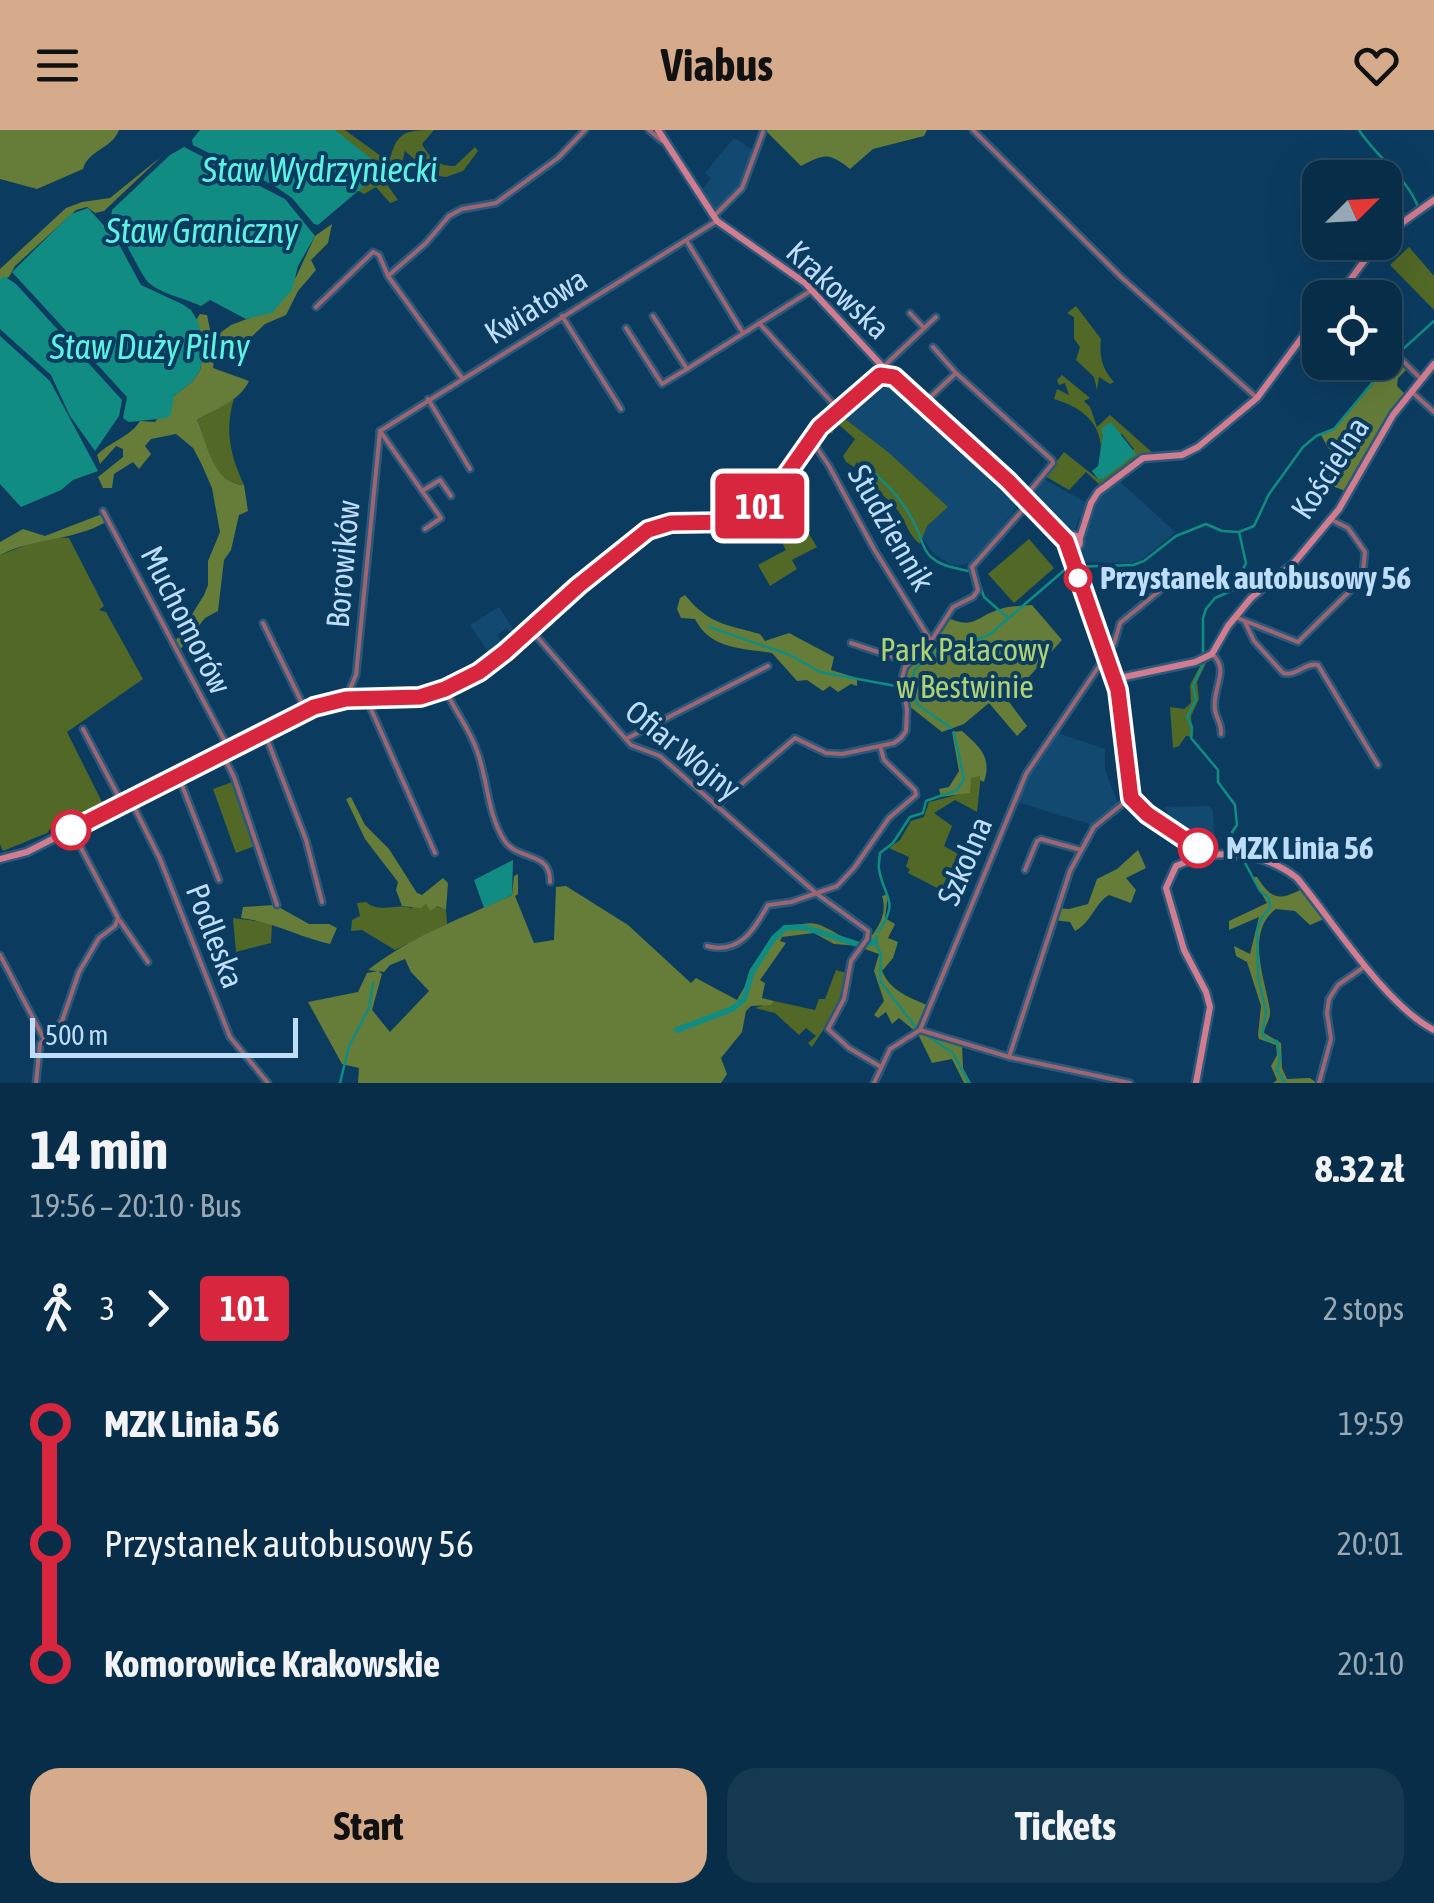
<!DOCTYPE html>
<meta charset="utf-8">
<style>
:root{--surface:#082d48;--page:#163952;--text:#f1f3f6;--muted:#98a8b4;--line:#294960;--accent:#d6ab8b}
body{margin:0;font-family:"Asap Condensed",sans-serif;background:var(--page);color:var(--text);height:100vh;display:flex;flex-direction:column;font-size:38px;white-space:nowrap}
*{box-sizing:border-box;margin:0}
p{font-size:32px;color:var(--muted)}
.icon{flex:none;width:55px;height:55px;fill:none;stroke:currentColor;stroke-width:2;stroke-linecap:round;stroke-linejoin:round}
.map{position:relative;height:953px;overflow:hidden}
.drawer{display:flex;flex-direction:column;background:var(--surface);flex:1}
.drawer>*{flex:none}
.badge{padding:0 20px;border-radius:8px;font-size:35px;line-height:65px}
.needle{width:65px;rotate:66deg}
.controls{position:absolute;left:1302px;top:30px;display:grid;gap:20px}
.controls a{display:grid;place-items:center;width:100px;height:100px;border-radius:20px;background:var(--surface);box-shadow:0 10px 40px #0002,0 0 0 2px var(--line);font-size:50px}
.scale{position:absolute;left:30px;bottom:25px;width:268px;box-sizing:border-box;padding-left:10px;border:5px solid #beddf8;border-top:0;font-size:28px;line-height:35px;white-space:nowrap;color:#beddf8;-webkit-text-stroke:8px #0b3c60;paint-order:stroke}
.map>.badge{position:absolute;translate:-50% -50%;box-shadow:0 0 0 5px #fff}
.legs{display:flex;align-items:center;gap:15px;height:110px;padding:0 30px;font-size:32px}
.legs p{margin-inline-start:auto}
.overview{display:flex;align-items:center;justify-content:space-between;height:170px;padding:0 30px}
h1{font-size:55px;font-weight:700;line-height:75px}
.cta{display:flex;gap:20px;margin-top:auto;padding:20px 30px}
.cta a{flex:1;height:115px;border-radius:30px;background:var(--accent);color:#111;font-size:40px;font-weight:700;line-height:115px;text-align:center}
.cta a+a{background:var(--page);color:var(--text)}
ul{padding:0 30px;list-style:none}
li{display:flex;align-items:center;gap:35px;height:120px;font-size:38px}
li i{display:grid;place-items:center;width:15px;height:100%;margin:0 12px;background:currentColor}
li i::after{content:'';width:25px;height:25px;margin:-12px;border:8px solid;border-radius:50%;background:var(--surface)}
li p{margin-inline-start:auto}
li:first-child i{background:linear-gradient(#0000 50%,currentColor 0)}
li:last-child i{background:linear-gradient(currentColor 50%,#0000 0)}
header{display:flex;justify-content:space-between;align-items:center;height:130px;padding:0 30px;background:var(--accent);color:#111;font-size:45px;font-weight:700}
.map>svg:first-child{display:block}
.built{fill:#124971}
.green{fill:#526826}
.forest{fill:#657d39}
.water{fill:#118c82}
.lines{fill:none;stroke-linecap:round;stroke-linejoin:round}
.stream{stroke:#118c82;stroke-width:2.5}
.river{stroke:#118c82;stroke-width:6}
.street-casing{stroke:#2b597b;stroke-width:9}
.secondary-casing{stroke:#2b597b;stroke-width:11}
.street{stroke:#9c6571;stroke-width:4}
.secondary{stroke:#d27c90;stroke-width:6}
.line-1-casing{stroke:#fff;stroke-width:22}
.line-1{stroke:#d7263d;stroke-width:15}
.stop-1-dot{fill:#fff;stroke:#d7263d;stroke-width:5}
.labels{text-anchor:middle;stroke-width:8;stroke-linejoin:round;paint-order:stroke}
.street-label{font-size:32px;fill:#beddf8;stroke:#0b3c60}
.stop-label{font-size:32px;font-weight:bold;fill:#beddf8;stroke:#0b3c60;text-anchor:start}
.park-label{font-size:32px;fill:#afd272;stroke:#0b3c60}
.water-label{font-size:35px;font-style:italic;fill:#5df3e3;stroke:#0b3c60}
</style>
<header><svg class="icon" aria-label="menu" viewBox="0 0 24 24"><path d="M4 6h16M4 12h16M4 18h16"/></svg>Viabus<svg class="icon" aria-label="heart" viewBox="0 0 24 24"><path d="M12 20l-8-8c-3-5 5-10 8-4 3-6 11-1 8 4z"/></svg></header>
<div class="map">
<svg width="1434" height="953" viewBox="0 0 1434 953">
<rect width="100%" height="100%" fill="#0b3c60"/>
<!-- built -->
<g class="built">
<path d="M734,8l21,13 -14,36 -26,27 -14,-22 10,-14 -6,-5z"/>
<path d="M889,254l132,118 -48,61 -20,3 -20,-13 -11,-16 5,-11 21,-19 -60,-55 -49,-38 30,-28z"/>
<path d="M1044,349l43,24 -13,27 -3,2 -11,-11 -3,2 -9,-5 -20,-21z"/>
<path d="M1117,349l58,53 -32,27 -11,4 -54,-1 15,-57 5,-9z"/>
<path d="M499,477l19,29 -3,3 -8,-11 -10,7 8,12 -13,10 -22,-32z"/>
<path d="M1057,603l48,16v21l13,33 -25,22 -76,-23 12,-28z"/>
<path d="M1209,676l4,5 2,37 -6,-5h-9l-31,-20 -3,-16z"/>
</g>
<!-- green -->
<g class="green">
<path d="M334,0h11l44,32c8,-30 15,-32 45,-32l-12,14c8,15 16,22 33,22l20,-19 3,4 -15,20 -17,6 -14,-2 -27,-24 -4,16 -18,12 15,21 -8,3 -14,-16 -12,7 -7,-4 8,-7z"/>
<path d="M1409,117l25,29v34l-44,-45z"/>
<path d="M1076,176l25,33c-2,17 1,30 13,43l-4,2 -11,-7 -2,13 -3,-13 -18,-17 4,-13 -6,-8v-22l-7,-4z"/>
<path d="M1062,245l28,23 -6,3 6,6 7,20 13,-12 43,38 -20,7 -32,26 -15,-14 -17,18 -24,-14 19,-24 34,27 36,-30 -12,-15h-19l-2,14c-1,-28 -23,-42 -47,-49l3,-10 12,6 -4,-12 -6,2 -2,-5z"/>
<path d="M234,269c-10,31 -3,58 10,86 -31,-1 -37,-41 -47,-65z"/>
<path d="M839,284l49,38 60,55 -21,19 -7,18c-10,-8 -12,-16 -18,-27 -9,-16 -23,-25 -37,-35l5,-4 -13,-16 -3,5 -8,-5 -3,-6 12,-17 -18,-16 -5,11 -7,-7z"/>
<path d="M796,383l21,34 -25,13 5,9 -27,17 -12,-21 28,-15 -13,-24z"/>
<path d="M47,407l22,1 35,68 -5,4 7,2 37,67 -76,53 35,70 -15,11 -15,-2 -15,9 -10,13 -44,18 -3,-7v-289z"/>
<path d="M1029,409l25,29 -40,35 -26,-29z"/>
<path d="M1207,531l-10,21 2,17 -8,17 2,21 -7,-1 -7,10 -6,2 -3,-41 14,2 7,-6 -1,-18 11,-21z"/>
<path d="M981,645l-4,37 -22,-12 -21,13 18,13 -8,20 14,8 -17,36 -33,-17 2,-4 -4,-2 3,-10 -20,-9 11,-8 11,-19 13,-4 5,-15 32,-8 10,-16z"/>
<path d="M235,651l22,64 -21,8 -23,-64z"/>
<path d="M366,772c15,12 29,1 45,6l15,-6 20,8 1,14 -52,26 -33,-20 -11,1 1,-11 8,-4 -3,-13z"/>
<path d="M233,788l39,5 -1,20 -35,9z"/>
<path d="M836,840l10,3 -5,30 -29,44 -4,-4 8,-7 -10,-8 -7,7 -24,-22 -20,-5 19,-7 41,9 4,-11h6z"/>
</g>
<!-- forest -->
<g class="forest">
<path d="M0,0h119c-7,19 -30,19 -36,39l-46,20 -37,-10z"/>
<path d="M765,0h162l-3,6 -51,13 -23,20c-22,-17 -25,-15 -49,-3z"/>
<path d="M162,26l-58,55 -9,2 -8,-6 -11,3 -61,56 -6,11 -9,3v-11l66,-61 16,-6 28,-4z"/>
<path d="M332,94l-4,19 -17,17 5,10 -18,21 -12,24 -21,9 -20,19 -30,9 -2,16 36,13c-10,21 -34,28 -52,39 11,25 16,64 47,65l4,26 -9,4 -8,35 -7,10 -6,51 -13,7 -26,33 -4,-9 29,-47 4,-10v-24l12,-29 -8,-44 -11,-25 -8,-15 -17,-14 -25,5 -6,7 6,8 -12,15 -6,-7 -19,12 -2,14h-9l-5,-11 25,-20v-8l-7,-3 -16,18 -3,-9c14,-14 33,-18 43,-34l15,1 19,-26 19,-15 7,-11 5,-23 -9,-27 4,-6 7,1 5,24 19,-14 24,-9 41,-39 19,-41z"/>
<path d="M1395,227l13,11 -10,10 -1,8 10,10 -59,96 -24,-9 18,-26 -14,-9 -7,-13 13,-5z"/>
<path d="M102,384l4,8c-36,20 -71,15 -106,33v-13l23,-13 22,7z"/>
<path d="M685,465c25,30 40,29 75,39l5,7 24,-8 45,24 -3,13 26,8v8l-6,-2 -13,8 -8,-6 -7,5 -16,-11 -10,1 -25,-28c-31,-5 -62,-4 -77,-34l-14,-1 -4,-9 3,-11z"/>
<path d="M1032,475l30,35 -35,39 -26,12 26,35 -10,10 -28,-33 -25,21 -22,8 -33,-26 -4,-34 14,-18 14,-12 15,-24c26,11 27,0 49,-8 10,-4 24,-4 35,-5z"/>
<path d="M962,601c18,16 30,26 22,51l-4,-2v-4l-9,2 -1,15 -29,4 -2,-8 10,-2 10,-16 -7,-39z"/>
<path d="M351,667l14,28 24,24 28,44 5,2 21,-17 5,5 -2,27 -9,-4 -7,5 -4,-8 -5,5 -19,-2 -6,-16 2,-8 -33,-43 -19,-40z"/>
<path d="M1138,720l8,18 -20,10 10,12 -5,13 -22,-8c-15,9 -17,27 -34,36l-5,-9 -16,-2 3,-12 12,1 19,-5 9,-25 20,-10z"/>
<path d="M518,744v20l-3,2 19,47 20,-3 2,-53 10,-1 62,39 63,58 5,-5 41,22 36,-63 12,-12c14,2 22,-5 35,0 15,6 25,16 41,18l-1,3 -26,-2 -20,-11 -32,4 -2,4 6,2 -26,37 5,3 -3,15 12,3 -3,4 -20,1 -5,5 -4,21 -21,26 6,16 -6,9h-363l1,-15 -17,-4 -34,-62 50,-10 9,-19 11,-2 4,3 -10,36 18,22 39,-41 -18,-19 -6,-13 -15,6 -6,7 -16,-2c43,-34 94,-52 144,-75l2,-19z"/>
<path d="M1252,747h5c15,23 22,24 45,12l22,30 -14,6 -15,-14 -19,-2c-31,23 -11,70 -6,101 1,10 -5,14 -6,23l17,10 1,25 5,11 23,-1 7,5h-44l4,-3 -6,-14 6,-11 -1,-10 -17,-6 -1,-4 3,-29 -14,-44 -11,-6 -2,-10 16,8 9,-37 -30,13v-9l38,-18z"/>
<path d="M888,764l-3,24 10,6 -7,14 10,4 -5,16 -11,13c9,20 26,26 45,34l-12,26 -16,-13 -7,6 -6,-12 -8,6 -4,-3 10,-14 -10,-30 5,-17 -17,-6c12,-15 27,-31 20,-52z"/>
<path d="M275,775l34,19h20l8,4 -7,16c-31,-7 -56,-22 -89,-26l2,-11z"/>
<path d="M921,902l41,13 1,23 8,15h-7l-12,-24 -20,4 -14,-29z"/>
</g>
<!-- water -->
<g class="water">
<path d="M200,0h135l49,39 -66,56 -4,-1 -22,-26 -19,-13 -80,-40 -1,-5z"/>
<path d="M184,17l101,52 30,37 -17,30 -6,24 -20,23 -26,6 -36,-19 -9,6c-14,-7 -40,-12 -52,-23 -10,-10 -24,-46 -38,-62l1,-11 58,-55z"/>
<path d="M88,78l28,31 25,46 41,19 9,6 6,10 8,27 -5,23 -7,11 -19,15 -3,18 -4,4 -38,4 -6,-4 4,-21 -115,-125 59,-58z"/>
<path d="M4,146l12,8 106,116 -3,16 -24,35 -25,-35 -19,-41 -51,-46v-49z"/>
<path d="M0,206l50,45 48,90 -25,9 -12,10 -40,17 -21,-23z"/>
<path d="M1111,292l25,32 -33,25h-5l-6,-8 6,-5 5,-32 -2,-5z"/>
<path d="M513,730l-1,35 -28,13 -10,-28z"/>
</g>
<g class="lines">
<!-- stream -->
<g class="stream">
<path d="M1359,0c16,25 50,50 59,77"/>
<path d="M867,338c21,15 39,37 50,61 5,10 5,20 14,28 11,10 23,10 37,14"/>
<path d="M976,443l8,24 24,21"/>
<path d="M709,497l81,28 30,17 81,15"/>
<path d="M951,598l-33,-23 -5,-11 -2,-13 4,-11 12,-13 62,-22 79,-68 65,-2 11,-4 32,-25 30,-12 16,7 16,1"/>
<path d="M1240,722l-8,-20 5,-7 -2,-20 -17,-23v-12l-27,-32 1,-11 -5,-10 9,-17 -3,-14 10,-22v-46l3,-9 9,-11 18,-8 13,-27 -7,-31 15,-6 15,-32 34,-47 13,-11 18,-7 58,-70 42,-38"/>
<path d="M1243,729l17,32 9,7 1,10 -8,9 -5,14 1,46 8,35 -4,22 5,6 10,1 3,18 -3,11 8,13"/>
<path d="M878,802c23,-32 5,-35 1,-63 -1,-5 1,-11 1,-16l13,-10 17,-26 13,-4 3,-12 31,-11 7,-11 -10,-47"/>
<path d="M877,806l-2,6 6,12 -1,27 37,48"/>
<path d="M922,902l31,21 16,30"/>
<path d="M340,953l9,-37 20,-38 4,-25"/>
</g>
<!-- river -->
<path class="river" d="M677,900l55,-21 12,-10 8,-27 22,-34 11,-10 19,-1 56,18 15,-3"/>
<!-- street casing -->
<g class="street-casing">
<g id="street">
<path d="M649,0l13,11"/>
<path d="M973,0l148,147 136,121"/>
<path d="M714,86l28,-28 21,-56"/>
<path d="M686,110l57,93"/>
<path d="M316,177l57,-55 6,3 9,21"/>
<path d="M910,183l14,15"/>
<path d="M562,186l59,93"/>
<path d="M653,186l34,53 125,-79"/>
<path d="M759,193l78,85"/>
<path d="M626,198l36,56 25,-15"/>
<path d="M1385,213l36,36"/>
<path d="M933,217l23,26 96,87 1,3 -29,35"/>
<path d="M883,237l53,-50"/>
<path d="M462,248l-74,-102 38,-33 23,-27 13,-7 34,-6 62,-45 27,-28"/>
<path d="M1412,262l22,20"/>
<path d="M428,269l42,70"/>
<path d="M923,274l33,-31"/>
<path d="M380,301l335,-209"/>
<path d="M380,301l61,87 -16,11"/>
<path d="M811,309l18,27 45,83 57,92"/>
<path d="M422,361l18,-11 11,16"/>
<path d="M103,381l126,238"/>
<path d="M1235,487l63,25 60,-59 5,-11 2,-20 -17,-24 -18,-9"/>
<path d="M1245,492l9,19 29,32c13,4 22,-11 35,-8l60,100"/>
<path d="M263,493l43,88"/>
<path d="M532,501l99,114 29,11 157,138 51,37 -1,8 -16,22 -7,38 -16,30 21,19 32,19"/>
<path d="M851,513l57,19"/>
<path d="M1212,524c19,16 -1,36 3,56 2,11 7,13 6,24"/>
<path d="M445,559c9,21 25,40 32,62 11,29 10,62 27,89 14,22 47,10 46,42"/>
<path d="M346,568l10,-23 24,-244"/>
<path d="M366,568l69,155"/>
<path d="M83,599l39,74"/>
<path d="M264,601l42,109 16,62"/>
<path d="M626,609l142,-73"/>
<path d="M222,623l12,24 43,128"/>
<path d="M178,645l41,105"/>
<path d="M131,671l29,58 70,178 38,46"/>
<path d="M716,676l79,-68 31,15 16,1 52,-11 7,-5 5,-7 1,-21 -5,-32 3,-11 26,-26 22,-34 20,-10 5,-7 -6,-23 57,-64"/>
<path d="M1025,740l12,-29 4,-2 40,11"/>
<path d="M120,791l28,41"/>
<path d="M707,816c33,9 47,-17 61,-41l23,-3 46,-16 17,-18 35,-50 27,-23 -1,-5 -31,-30 -4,-14"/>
<path d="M0,825l43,82"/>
<path d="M920,900l89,27 121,26"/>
<path d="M1009,927l61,-186 24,-44 37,-30"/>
<path d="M36,953l4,-39 22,-23 17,-49 20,-34 16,-12 3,-8 -47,-89"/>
<path d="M874,953l16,-34 30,-19 106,-256 88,-130 6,-21 43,-35"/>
<path d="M1319,953l12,-44 -4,-26 2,-14 9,-14 26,-18"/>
</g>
</g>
<!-- secondary casing -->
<g class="secondary-casing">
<g id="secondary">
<path d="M658,0l59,91 88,62 78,84 125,114 58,60"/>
<path d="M1385,105l49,-35"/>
<path d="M1337,168l41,-56"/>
<circle cx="1073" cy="412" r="7"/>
<path d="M1079,411l12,-38 7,-11 45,-34 39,-3 16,-8 59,-49 63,-85"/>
<path d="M1076,418c-8,50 33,100 43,146 6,26 1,87 14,106 15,21 47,35 70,46"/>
<path d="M1115,549l80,-17 17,-8 16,-28 23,-28 42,-34 46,-55 54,-94 41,-51"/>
<circle cx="1206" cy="720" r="5.5"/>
<path d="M1209,725c33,-3 61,2 88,23 35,42 89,128 137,152"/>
<path d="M0,729l27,-7 286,-145c56,-20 97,2 155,-29 55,-30 97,-82 145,-121 12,-9 23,-21 37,-27 31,-16 75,6 102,-16 26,-21 41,-52 61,-78 17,-23 48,-51 70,-69"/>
<path d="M1196,953l14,-76 -4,-15 -22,-42 -18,-62 10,-22 27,-11"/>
</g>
</g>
<!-- street -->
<use href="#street" class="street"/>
<!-- secondary -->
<use href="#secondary" class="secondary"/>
</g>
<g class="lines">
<!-- line-1 casing -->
<g class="line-1-casing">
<path id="line-1" d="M71,700l243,-123 32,-8 74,-2 25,-8 34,-17 26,-20 73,-66 70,-56 23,-7 64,-1 13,-5 34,-36 38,-54 60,-52 14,2 114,104 58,60 52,149 13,108 16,16 51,34"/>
</g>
<!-- line-1 -->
<use href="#line-1" class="line-1"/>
</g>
<!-- markers -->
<g class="stop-1-dot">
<circle cx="1078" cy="448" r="12"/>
<circle cx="71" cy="700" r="18"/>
<circle cx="1198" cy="718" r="18"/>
</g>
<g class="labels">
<!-- street labels -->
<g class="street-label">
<text transform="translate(838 160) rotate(43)" y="11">Krakowska</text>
<text transform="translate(536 176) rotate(-32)" y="11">Kwiatowa</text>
<text transform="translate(1330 338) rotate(-57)" y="11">Kościelna</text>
<text transform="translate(891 398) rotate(60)" y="11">Studziennik</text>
<text transform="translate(343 434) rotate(-85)" y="11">Borowików</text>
<text transform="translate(186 490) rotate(63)" y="11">Muchomorów</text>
<text transform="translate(683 620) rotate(39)" y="11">Ofiar Wojny</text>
<text transform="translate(965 731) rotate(-67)" y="11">Szkolna</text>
<text transform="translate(215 806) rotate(69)" y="11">Podleska</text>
</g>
<!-- stop labels -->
<g class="stop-label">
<text x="1100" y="459">Przystanek autobusowy 56</text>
<text x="1226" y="729">MZK Linia 56</text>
</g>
<!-- park labels -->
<g class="park-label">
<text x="965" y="531">Park Pałacowy<tspan x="965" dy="37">w Bestwinie</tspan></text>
</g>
<!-- water labels -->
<g class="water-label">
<text x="320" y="52">Staw Wydrzyniecki</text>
<text x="202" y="113">Staw Graniczny</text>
<text x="150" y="229">Staw Duży Pilny</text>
</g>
</g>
</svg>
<div class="controls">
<a><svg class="needle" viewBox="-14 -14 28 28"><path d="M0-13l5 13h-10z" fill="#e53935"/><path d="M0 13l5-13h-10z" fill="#98a8b4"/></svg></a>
<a><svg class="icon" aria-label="locate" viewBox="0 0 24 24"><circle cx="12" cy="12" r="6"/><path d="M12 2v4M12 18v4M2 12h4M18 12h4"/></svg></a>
</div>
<div class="scale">500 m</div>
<b class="badge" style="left:760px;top:376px;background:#d7263d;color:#fff">101</b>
</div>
<section class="drawer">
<div class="overview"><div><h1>14 min</h1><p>19:56 – 20:10 · Bus</p></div><b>8.32 zł</b></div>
<div class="legs"><svg class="icon" aria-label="walk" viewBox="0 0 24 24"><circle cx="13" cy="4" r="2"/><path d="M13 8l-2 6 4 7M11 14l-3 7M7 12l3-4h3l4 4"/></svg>3<svg class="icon" aria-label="forward" viewBox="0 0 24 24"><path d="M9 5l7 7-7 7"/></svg><b class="badge" style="background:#d7263d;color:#fff">101</b><p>2 stops</p></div>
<ul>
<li><i style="color:#d7263d"></i><b>MZK Linia 56</b><p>19:59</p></li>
<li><i style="color:#d7263d"></i><span>Przystanek autobusowy 56</span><p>20:01</p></li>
<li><i style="color:#d7263d"></i><b>Komorowice Krakowskie</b><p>20:10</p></li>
</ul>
<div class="cta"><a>Start</a><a>Tickets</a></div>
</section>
